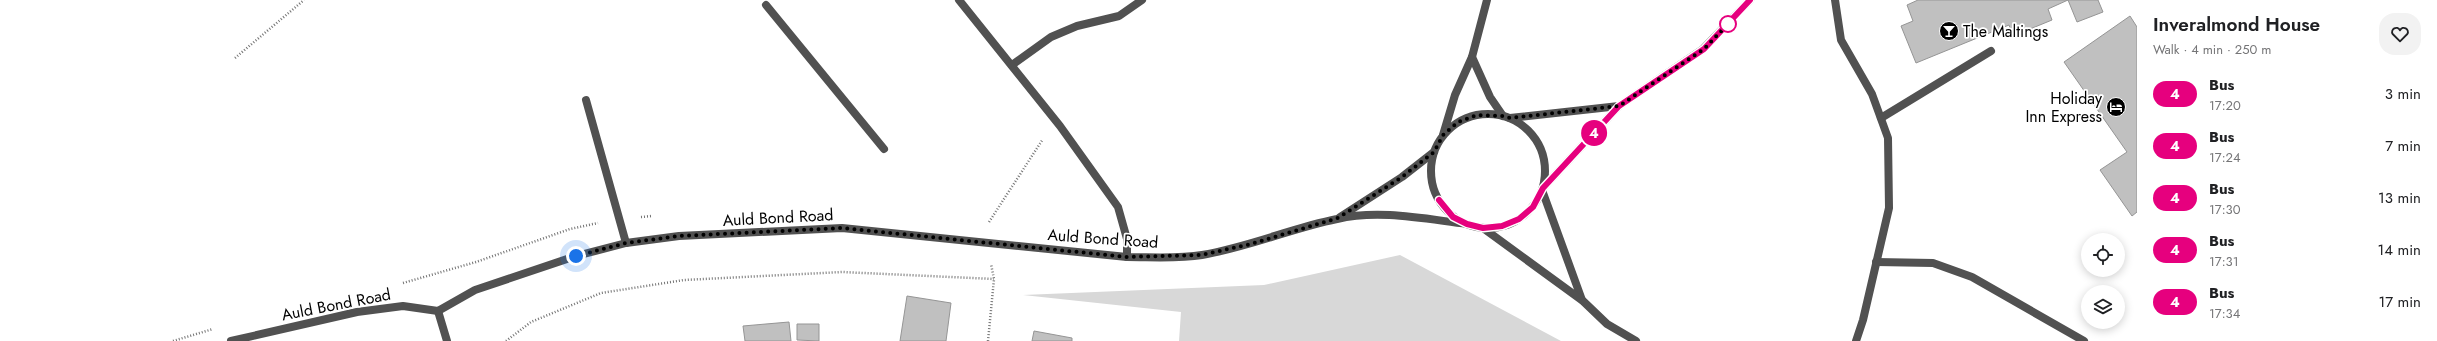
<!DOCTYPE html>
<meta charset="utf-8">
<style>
:root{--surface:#fff;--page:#f2f2f2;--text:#202124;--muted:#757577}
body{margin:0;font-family:Jost,sans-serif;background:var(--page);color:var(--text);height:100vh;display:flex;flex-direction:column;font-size:15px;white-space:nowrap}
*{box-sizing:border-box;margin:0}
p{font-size:13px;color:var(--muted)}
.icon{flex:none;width:22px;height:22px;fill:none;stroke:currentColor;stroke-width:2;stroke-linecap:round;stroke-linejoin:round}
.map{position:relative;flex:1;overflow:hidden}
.sheet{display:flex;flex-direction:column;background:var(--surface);width:300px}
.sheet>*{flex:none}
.badge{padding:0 8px;border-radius:13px;font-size:14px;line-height:26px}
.controls{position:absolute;left:2081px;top:233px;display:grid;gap:8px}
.controls a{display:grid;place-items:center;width:44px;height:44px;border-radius:50%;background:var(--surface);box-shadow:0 2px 10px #0003;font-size:20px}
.you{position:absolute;width:20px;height:20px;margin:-10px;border:3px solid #fff;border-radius:50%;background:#1a73e8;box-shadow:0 0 0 6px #1a73e833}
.map>.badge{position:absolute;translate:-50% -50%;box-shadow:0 0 0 2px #fff}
.round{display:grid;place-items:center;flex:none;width:42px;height:42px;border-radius:16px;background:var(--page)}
.summary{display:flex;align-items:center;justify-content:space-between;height:68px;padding:0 16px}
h1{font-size:19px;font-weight:600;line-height:30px}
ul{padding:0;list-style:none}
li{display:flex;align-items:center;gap:12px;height:52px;padding:0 16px}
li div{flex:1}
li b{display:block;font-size:15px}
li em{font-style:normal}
li .badge{min-width:44px;font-weight:700;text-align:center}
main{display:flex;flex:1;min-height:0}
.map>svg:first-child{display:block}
.green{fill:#d8d8d8}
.building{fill:#c0c0c0;stroke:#959595}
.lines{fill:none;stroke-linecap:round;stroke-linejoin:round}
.path{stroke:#737373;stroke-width:2.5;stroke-dasharray:1 2;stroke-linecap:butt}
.lane{stroke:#515151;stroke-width:8}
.street{stroke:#515151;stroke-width:8}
.line-casing{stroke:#fff;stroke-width:9}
.line{stroke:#e6007e;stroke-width:6}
.walk{stroke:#000;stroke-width:4;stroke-dasharray:0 7.2}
.stop-dot{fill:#fff;stroke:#e6007e;stroke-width:2}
.labels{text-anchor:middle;stroke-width:3.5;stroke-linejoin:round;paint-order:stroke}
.poi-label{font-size:16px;fill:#000;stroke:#fff;text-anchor:start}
.street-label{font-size:16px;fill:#000;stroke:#fff}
</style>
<main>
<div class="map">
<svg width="2137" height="341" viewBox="0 0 2137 341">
<rect width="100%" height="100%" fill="#fff"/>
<!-- green -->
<path class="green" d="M1400,255l161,86h-382l2,-29 -158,-17 241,-10z"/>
<!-- building -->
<g class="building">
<path d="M1918,0h180l5,12 -26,10 -9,-22 -20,9 4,11 -39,16 -4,-11 -93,38 -15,-37 12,-5 -6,-16z"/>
<path d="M2130,16l7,11v185l-5,4 -32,-46 27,-18 -63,-90z"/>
<path d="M907,296l44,7 -5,38h-46z"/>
<path d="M789,322l2,19h-46l-2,-15z"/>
<path d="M797,324h22v17l-22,-1z"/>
<path d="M1034,331l38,7v3h-40z"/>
</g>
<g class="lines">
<!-- path -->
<g class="path">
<path d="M235,58l69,-58"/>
<path d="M641,217l11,-1"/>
<path d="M989,222l54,-83"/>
<path d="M403,283l73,-21 94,-33 28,-6"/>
<path d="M173,341l40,-12"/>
<path d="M506,341l25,-19 70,-29 83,-13 158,-8 152,7"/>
<path d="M988,341l6,-62 -3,-15"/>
</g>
<!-- lane -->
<g class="lane">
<path d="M959,0l101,126 58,81 9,32v18"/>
<path d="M1835,0l6,40 31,54 16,44 1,70 -26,112 -7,21"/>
<path d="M766,5l118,144"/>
<path d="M1472,57l15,-57"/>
<path d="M1012,65l39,-28 26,-11 42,-10 23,-16"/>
<path d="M586,100l40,143"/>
<path d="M1881,118l110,-67"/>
<path d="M1443,135l12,-40 17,-38 18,40 13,19"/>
<path d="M1542,190l40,110"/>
<path d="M1483,228l100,73 24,23 29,17"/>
<path d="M1876,262l57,1 39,14 112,64"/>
</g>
<!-- street -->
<g class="street">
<circle cx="1488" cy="171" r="57"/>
<path d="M1510,118l109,-12"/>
<path d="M1543,188l76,-82 84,-57 47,-49"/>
<path d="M1340,217l62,-40 32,-25"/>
<path d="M438,311l9,30"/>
<path d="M231,341l126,-29 46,-6 35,5 37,-21 101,-34 50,-13 53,-7 163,-8 285,29c25,0 51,2 75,-2 47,-8 90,-27 135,-36 42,-10 88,0 130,5"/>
</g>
</g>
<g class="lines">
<!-- line casing -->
<g class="line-casing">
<path id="line" d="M1439,200l14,17 14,7 16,4 19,-2 17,-7 14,-12 10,-19 76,-82 85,-57 46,-49"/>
</g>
<!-- line -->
<use href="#line" class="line"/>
<!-- walk -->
<path class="walk" d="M576,256l50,-13 53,-7 163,-8 285,29 74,-2 50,-11 87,-26 64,-41 32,-25 9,-17 15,-13 19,-7 26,1 7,2 109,-12 85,-57 24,-25"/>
</g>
<!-- icons -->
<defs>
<g id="bar-disc" transform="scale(1)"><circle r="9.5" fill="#000" stroke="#fff"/><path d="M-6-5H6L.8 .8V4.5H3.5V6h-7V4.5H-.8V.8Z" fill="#fff"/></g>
<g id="hotel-disc" transform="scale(1)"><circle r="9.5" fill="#000" stroke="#fff"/><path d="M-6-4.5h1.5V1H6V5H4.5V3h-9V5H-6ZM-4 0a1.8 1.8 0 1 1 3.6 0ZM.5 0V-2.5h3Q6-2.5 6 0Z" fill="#fff"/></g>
</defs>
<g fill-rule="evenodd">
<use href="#bar-disc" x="1949" y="31"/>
<use href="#hotel-disc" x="2116" y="107"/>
</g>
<!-- markers -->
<circle class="stop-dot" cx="1728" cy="24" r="8"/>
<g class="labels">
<!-- poi labels -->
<g class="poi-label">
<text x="1963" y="37">The Maltings</text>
<text x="2102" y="104" text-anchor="end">Holiday<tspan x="2102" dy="18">Inn Express</tspan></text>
</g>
<!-- street labels -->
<g class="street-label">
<text transform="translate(778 217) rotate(-3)" y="6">Auld Bond Road</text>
<text transform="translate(1103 238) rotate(4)" y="6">Auld Bond Road</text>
<text transform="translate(336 304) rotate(-11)" y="6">Auld Bond Road</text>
</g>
</g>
</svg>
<div class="controls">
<a><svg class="icon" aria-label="locate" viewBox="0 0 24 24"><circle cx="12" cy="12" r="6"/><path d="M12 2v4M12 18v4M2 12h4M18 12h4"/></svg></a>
<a><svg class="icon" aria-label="layers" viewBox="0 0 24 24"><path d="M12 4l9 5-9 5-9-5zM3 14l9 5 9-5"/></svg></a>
</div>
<div class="you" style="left:576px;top:256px"></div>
<b class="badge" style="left:1594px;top:133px;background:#e6007e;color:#fff">4</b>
</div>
<section class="sheet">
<div class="summary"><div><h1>Inveralmond House</h1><p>Walk · 4 min · 250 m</p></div><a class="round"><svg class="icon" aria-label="heart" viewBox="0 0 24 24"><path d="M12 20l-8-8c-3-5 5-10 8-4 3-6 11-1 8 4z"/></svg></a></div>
<ul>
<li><span class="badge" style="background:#e6007e;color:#fff">4</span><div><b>Bus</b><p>17:20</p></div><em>3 min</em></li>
<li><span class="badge" style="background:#e6007e;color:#fff">4</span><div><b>Bus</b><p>17:24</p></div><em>7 min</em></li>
<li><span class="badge" style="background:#e6007e;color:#fff">4</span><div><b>Bus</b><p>17:30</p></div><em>13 min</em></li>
<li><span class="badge" style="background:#e6007e;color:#fff">4</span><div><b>Bus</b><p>17:31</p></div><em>14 min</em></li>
<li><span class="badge" style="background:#e6007e;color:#fff">4</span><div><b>Bus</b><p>17:34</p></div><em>17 min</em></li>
</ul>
</section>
</main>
